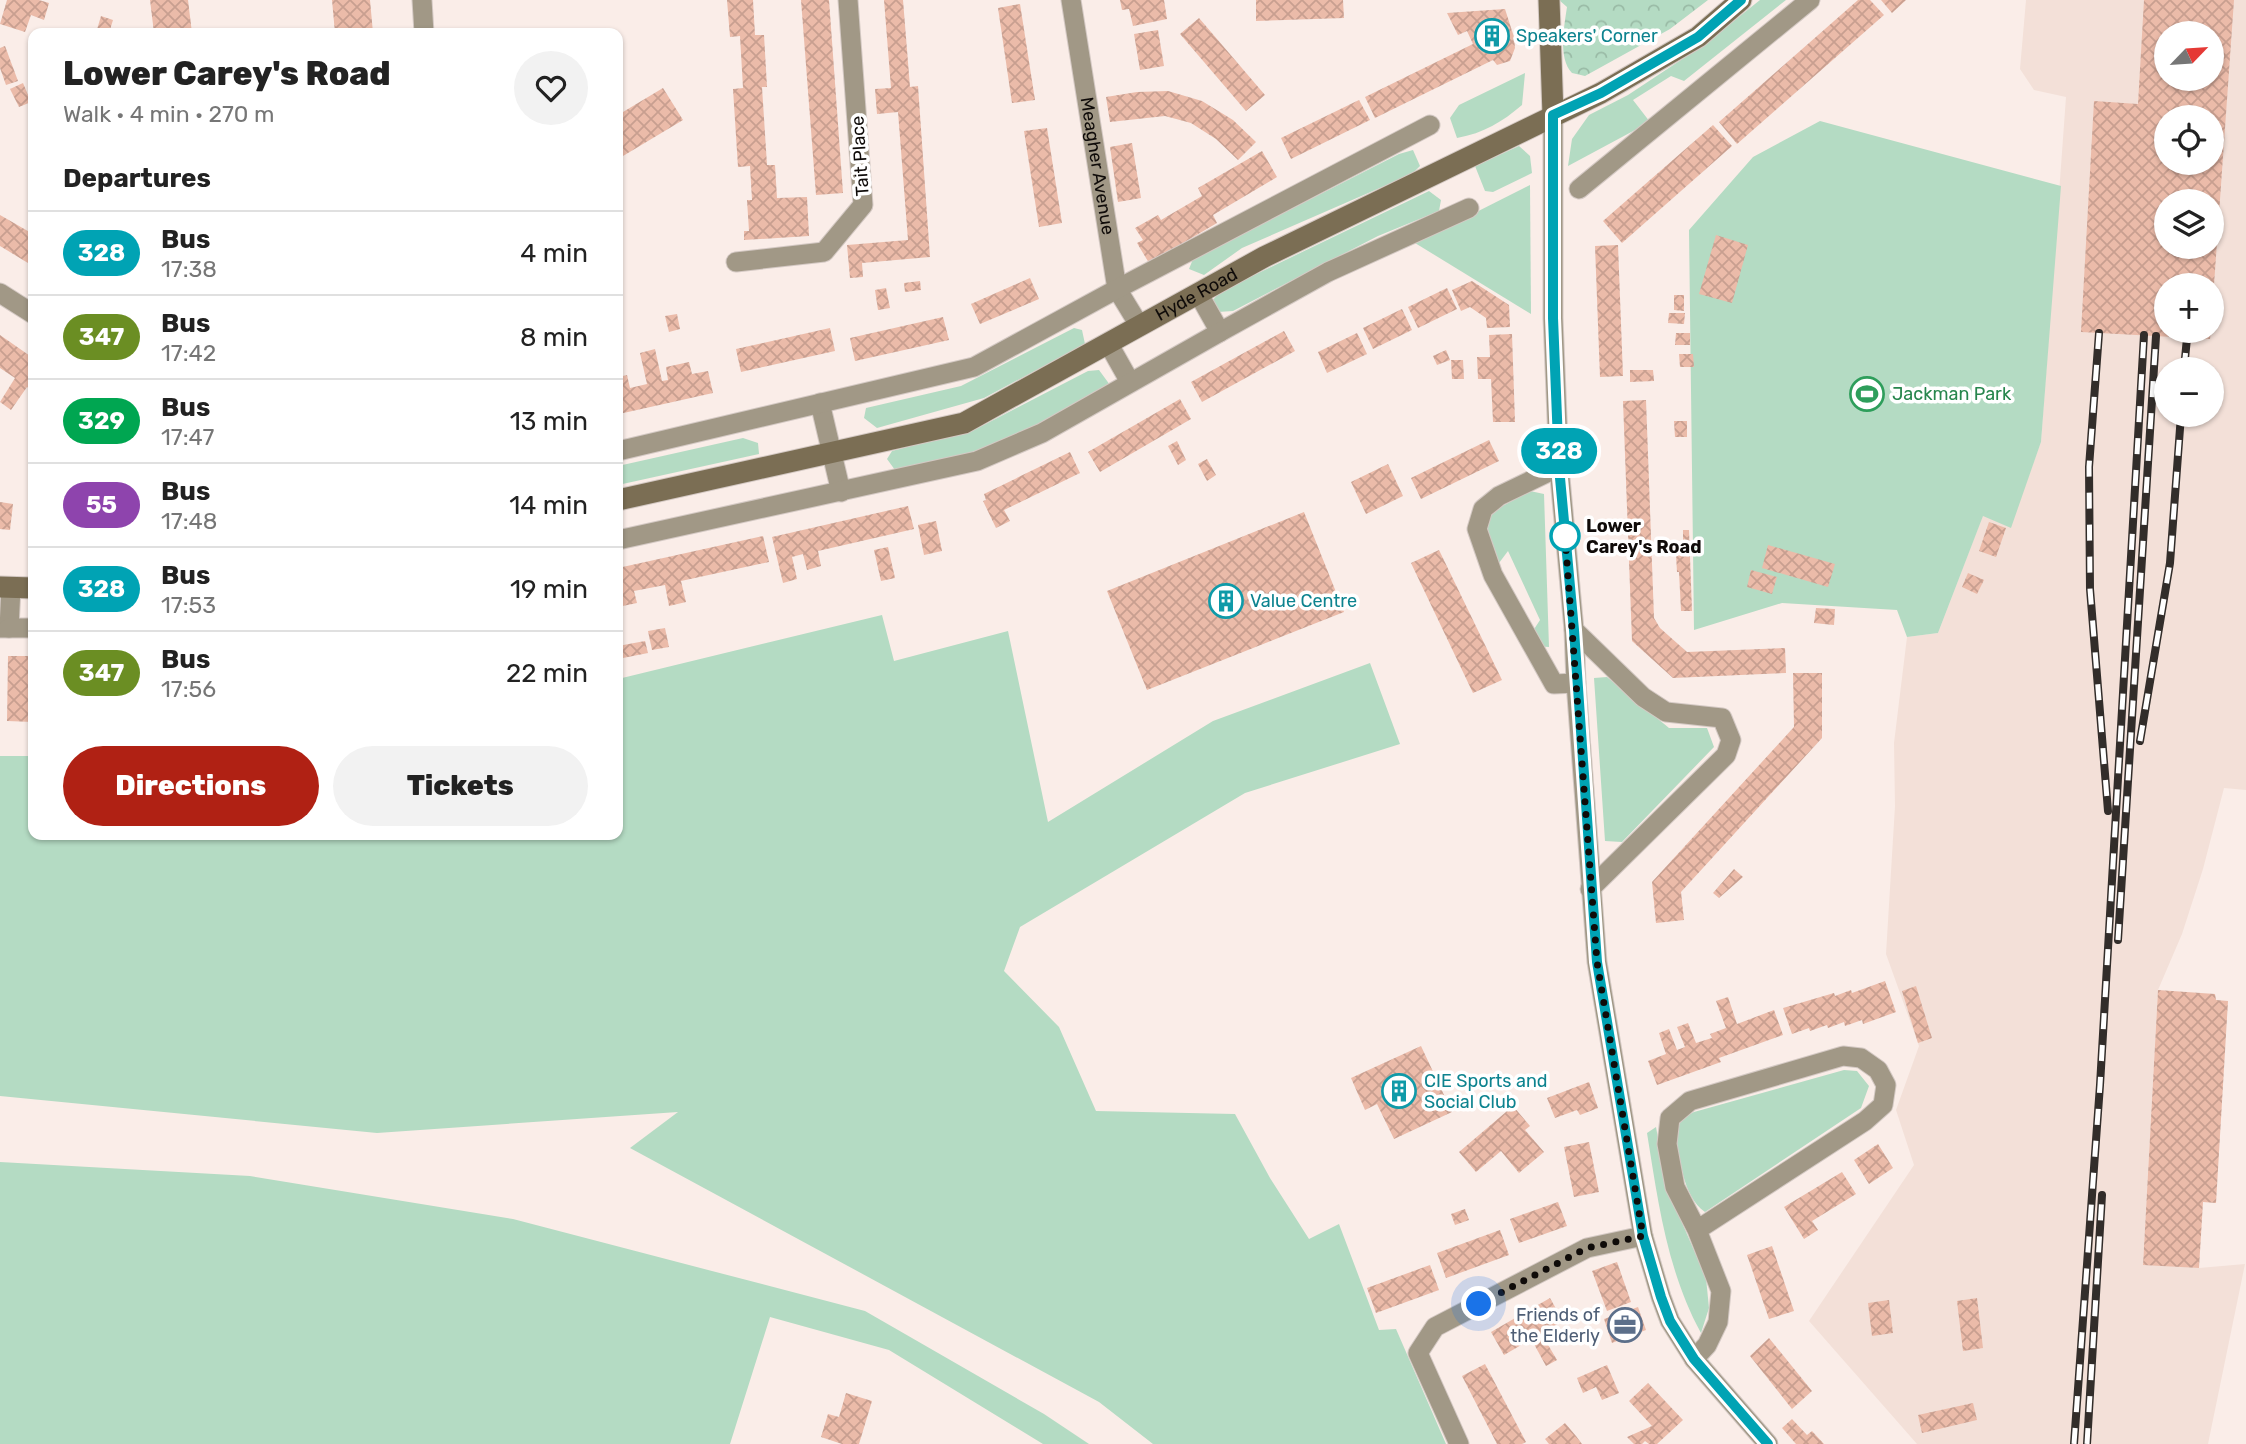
<!DOCTYPE html>
<meta charset="utf-8">
<style>
:root{--surface:#fff;--page:#f2f2f2;--text:#222;--muted:#767676;--line:#e0e0e0;--accent:#b02114}
body{margin:0;font-family:Rubik,sans-serif;background:var(--page);color:var(--text);height:100vh;display:flex;flex-direction:column;font-size:26px;white-space:nowrap}
*{box-sizing:border-box;margin:0}
p{font-size:23px;color:var(--muted)}
.icon{flex:none;width:38px;height:38px;fill:none;stroke:currentColor;stroke-width:2;stroke-linecap:round;stroke-linejoin:round}
.map{position:relative;flex:1;overflow:hidden}
.panel{position:absolute;left:28px;top:28px;width:595px;height:812px;display:flex;flex-direction:column;background:var(--surface);border-radius:14px;box-shadow:0 2px 5px #0004}
.panel>*{flex:none}
.badge{padding:0 14px;border-radius:23px;font-size:24px;line-height:46px}
.needle{width:46px;rotate:65deg}
.fabs{position:absolute;left:2154px;top:21px;display:grid;gap:14px}
.fabs a{display:grid;place-items:center;width:70px;height:70px;border-radius:50%;background:var(--surface);box-shadow:0 2px 5px #0004;font-size:35px}
.you{position:absolute;width:35px;height:35px;margin:-18px;border:5px solid #fff;border-radius:50%;background:#1a73e8;box-shadow:0 0 0 10px #1a73e833}
.map>.badge{position:absolute;translate:-50% -50%;box-shadow:0 0 0 4px #fff}
h2{padding:0 35px;font-size:26px;line-height:63px}
.round{display:grid;place-items:center;flex:none;width:74px;height:74px;border-radius:37px;background:var(--page)}
.head{display:flex;align-items:center;justify-content:space-between;height:119px;padding:0 35px}
h1{font-size:33px;font-weight:800;line-height:52px}
.action{display:flex;gap:14px;margin-top:auto;padding:14px 35px}
.action a{flex:1;height:80px;border-radius:42px;background:var(--accent);color:#fff;font-size:28px;font-weight:800;line-height:80px;text-align:center}
.action a+a{background:var(--page);color:var(--text)}
ul{padding:0;list-style:none}
li{display:flex;align-items:center;gap:21px;height:84px;padding:0 35px;border-top:2px solid var(--line)}
li div{flex:1}
li b{display:block;font-size:26px}
li em{font-style:normal}
li .badge{min-width:77px;font-weight:700;text-align:center}
.map>svg:first-child{display:block}
.built{fill:#f3e0d8;fill-rule:evenodd}
.grass{fill:#b4dbc3}
.park{fill:url(#park-crowns)}
.building{fill:url(#building-cross-hatch);fill-rule:evenodd}
.lines{fill:none;stroke-linecap:round;stroke-linejoin:round}
.street-casing{stroke:#d4c9c4;stroke-width:21}
.secondary-casing{stroke:#d4c9c4;stroke-width:23}
.street{stroke:#a19886;stroke-width:19}
.secondary{stroke:#7b6e54;stroke-width:21}
.rail-casing{stroke:#322d2a;stroke-width:8}
.rail{stroke:#fff;stroke-width:5;stroke-dasharray:16;stroke-linecap:butt}
.line-casing{stroke:#fff;stroke-width:16}
.line{stroke:#00a3b4;stroke-width:10}
.walk{stroke:#0f0b09;stroke-width:7;stroke-dasharray:0 12.6}
.stop-dot{fill:#fff;stroke:#00a3b4;stroke-width:3.5}
.labels{text-anchor:middle;stroke-width:7;stroke-linejoin:round;paint-order:stroke}
.culture-label{font-size:18px;fill:#0d838f;stroke:#fff;text-anchor:start}
.street-label{font-size:18px;fill:#0f0b09;stroke:#fff}
.leisure-label{font-size:18px;fill:#27864d;stroke:#fff;text-anchor:start}
.stop-label{font-size:18px;font-weight:bold;fill:#0f0b09;stroke:#fff;text-anchor:start}
.service-label{font-size:18px;fill:#4e5e75;stroke:#fff;text-anchor:end}
</style>
<div class="map">
<svg width="2246" height="1444" viewBox="0 0 2246 1444">
<defs>
<pattern id="park-crowns" width="20" height="18" patternUnits="userSpaceOnUse" patternTransform="scale(1.75)"><rect width="20" height="18" fill="#b4dbc3"/><path d="M2 6a3 3 0 1 1 6 0M12 15a3 3 0 1 1 6 0" fill="none" stroke="#9abba6"/></pattern>
<pattern id="building-cross-hatch" width="8" height="8" patternUnits="userSpaceOnUse" patternTransform="scale(1.75)"><rect width="8" height="8" fill="#ebbba9"/><path d="M0 0l8 8M0 8l8-8" fill="none" stroke="#c89f90"/></pattern>
</defs>
<rect width="100%" height="100%" fill="#faede8"/>
<!-- built -->
<path class="built" d="M2026,0h220v790l-22,-2 -21,81 -21,65 -24,56 -15,274 56,4 46,-4 -37,180h-291l-108,-123 105,-156 -18,-55 23,-64 -33,-92 9,-148 -1,-63 13,-106 31,-4 45,-118 27,12 31,-85 25,-345 -32,-7 -14,-21zM2166,33h46v46h-46zM2166,117h46v46h-46zM2166,201h46v46h-46zM2166,285h46v46h-46zM2166,369h46v46h-46z"/>
<!-- grass -->
<g class="grass">
<path d="M1760,0h26l-102,81 -13,-5 -38,24 17,22 -82,44 4,-27 17,-24 39,-20 77,-51z"/>
<path d="M1525,73l-3,32c-20,17 -38,28 -65,33l-7,-20 9,-13z"/>
<path d="M1820,121l241,65 -20,256 -30,86 -28,-12 -45,117 -31,4 -10,-27 -115,-7 -88,27 -5,-400 64,-73z"/>
<path d="M1519,146l11,10 2,17 -39,19 -8,-1 -10,-25z"/>
<path d="M1413,150l7,16 -8,8 -170,74 -38,27 -15,-6 4,-10 206,-105z"/>
<path d="M1530,185l1,129 -116,-71z"/>
<path d="M1429,191l12,9 -2,11 -61,25 -145,75 -15,1 -7,-10 10,-11z"/>
<path d="M1074,328l8,2 3,14 -101,54 -107,30 -13,-10 2,-10 95,-22z"/>
<path d="M1099,370l11,15 -117,64 -98,21 -8,-11 5,-8 86,-23 110,-57z"/>
<path d="M743,438l15,5 1,11 -141,31v-19z"/>
<path d="M1530,491l14,3 5,153 -16,-1 -4,-9 11,-17 -32,-69 -12,16 -14,-37 4,-15z"/>
<path d="M882,615l12,46 114,-30 40,191 165,-101 157,-58 30,81 -155,49 -225,134 -16,44 55,56 37,84 139,3 35,64 39,61 30,-15 40,106 17,-1 50,115h-293l-54,-42 -469,-254 48,-36 -301,21 -377,-37v-340h33v79h585v-156z"/>
<path d="M1607,677l62,51h38l7,19 -92,95 -17,-1 -11,-163z"/>
<path d="M1844,1070l13,1 12,15 -8,22 -156,104c-23,-16 -25,-56 -31,-81l8,-13 12,-6z"/>
<path d="M1656,1127l11,61 39,90 3,30 -8,25c-34,-62 -43,-132 -54,-200z"/>
<path d="M0,1162l250,14 263,43 352,92 179,103 45,30h-46l-154,-94 -119,-33 -40,127h-730z"/>
</g>
<!-- park -->
<path class="park" d="M1559,0h149l-38,29 -85,47 -13,-3c-14,-15 -8,-46 -5,-66z"/>
<!-- building -->
<g class="building">
<path d="M7,0h32l10,3 -5,17 -13,-5 -6,17 -25,-8z"/>
<path d="M150,0h38l4,33h-38z"/>
<path d="M332,0h38l3,33h-38z"/>
<path d="M727,0h26l2,35h9l3,52h-5l5,78h8l2,33 30,-1 2,39 -65,4v-9h5l-2,-31h5l-2,-34 -12,1 -5,-78 10,-1 -3,-52 -10,1z"/>
<path d="M801,0h28l14,193 -27,2z"/>
<path d="M884,0h19l7,87 8,-1 12,171 -68,6 1,14 -13,1 -3,-33 61,-5 -10,-128 -21,2 -2,-25 16,-1z"/>
<path d="M1120,0h44l3,19 -34,7 -4,-17 -7,1z"/>
<path d="M1256,0h87l1,18 -88,3z"/>
<path d="M1858,0h12l14,15 -147,129 -18,-22z"/>
<path d="M1881,0h25l-14,13z"/>
<path d="M2144,0h90l-20,285h-48v46h45l-1,8 -129,-7 13,-231 44,3zM2166,33h46v46h-46zM2166,117h46v46h-46zM2166,201h46v46h-46z"/>
<path d="M1020,4l15,96 -23,3 -14,-95z"/>
<path d="M1505,9l9,28 1,11 -5,13 -13,4 -4,-5 -118,58 -10,-21 108,-53 -6,-13 -9,4 -11,-22z"/>
<path d="M101,16l12,4 -4,13h-13z"/>
<path d="M1199,18l66,77 -19,16 -66,-77z"/>
<path d="M1158,30l6,36 -24,4 -6,-36z"/>
<path d="M5,46l13,35 -12,4 -6,-17v-20z"/>
<path d="M23,83l8,19 -12,5 -9,-18z"/>
<path d="M663,88l20,32 -65,39v-44z"/>
<path d="M1168,91l34,10 31,19 23,22 -18,18 -22,-21 -25,-16 -26,-7 -55,6 -4,-25 31,-5z"/>
<path d="M1359,100l11,20 -79,39 -10,-21z"/>
<path d="M1713,125l19,21 -110,97 -19,-22z"/>
<path d="M1047,128l15,95 -23,4 -15,-96z"/>
<path d="M1132,143l9,55 -23,4 -8,-55z"/>
<path d="M1262,151l15,26 -64,38 4,8 -68,40 -12,-20 6,-3 -8,-12 23,-13 3,5 41,-24 -4,-8z"/>
<path d="M0,215l33,19v20l-5,9 -28,-17z"/>
<path d="M1716,235l32,10 -16,58 -33,-9z"/>
<path d="M1618,245l5,131 -23,1 -5,-131z"/>
<path d="M1030,278l9,21 -59,25 -9,-20z"/>
<path d="M920,281l1,9 -16,2 -1,-9z"/>
<path d="M1472,281l37,24 1,22 -23,1 -1,-10 -16,-11 -9,4 -9,-21z"/>
<path d="M886,288l4,20 -12,2 -3,-20z"/>
<path d="M1447,288l10,21 -39,19 -10,-21z"/>
<path d="M1674,295h10v16l-10,-1z"/>
<path d="M1402,309l10,21 -39,19 -10,-21z"/>
<path d="M1669,313h16l-1,11 -16,-1z"/>
<path d="M677,314l3,15 -11,3 -4,-16z"/>
<path d="M943,317l6,23 -94,21 -5,-23z"/>
<path d="M830,328l5,23 -94,21 -5,-23z"/>
<path d="M1284,331l11,20 -93,51 -11,-20z"/>
<path d="M1357,333l10,21 -40,19 -9,-21z"/>
<path d="M1676,333h14v12h-15z"/>
<path d="M1512,334l3,88h-22l-2,-43h-13l-1,-22h13l-1,-22z"/>
<path d="M0,335l33,23v33l-6,-4 -16,23 -11,-8 15,-24 -15,-10z"/>
<path d="M655,349l7,32 6,-1 -2,-13 23,-5 3,12 16,-3 5,22 -94,21 -1,-37 9,-2 3,13 17,-4 -7,-31z"/>
<path d="M1446,350l4,10 -13,5 -4,-9z"/>
<path d="M1679,354h14l1,13h-14z"/>
<path d="M1451,360h12l1,19h-12z"/>
<path d="M1630,370h23l1,11 -24,1z"/>
<path d="M1180,399l11,20 -91,53 -12,-20z"/>
<path d="M1646,400l8,218 6,10 27,24 98,-4 1,25 -113,5 -41,-37 -9,-240z"/>
<path d="M1674,421h13v16h-12z"/>
<path d="M1489,440l10,21 -78,38 -10,-21z"/>
<path d="M1177,441l9,19 -8,5 -10,-19z"/>
<path d="M1070,452l10,21 -76,37 6,11 -14,7 -13,-27 3,-1 -2,-6z"/>
<path d="M1207,459l9,16 -9,6 -9,-17z"/>
<path d="M1388,464l15,32 -37,18 -15,-32z"/>
<path d="M0,502l13,2 -3,26 -10,-1z"/>
<path d="M908,506l6,23 -96,22 3,15 -14,4 -4,-16 -11,3 5,22 -14,4 -11,-46z"/>
<path d="M1304,512l40,100 -197,78 -40,-99z"/>
<path d="M936,521l6,30 -18,4 -6,-30z"/>
<path d="M1989,522l17,6 -10,29 -17,-6z"/>
<path d="M1683,530h6l3,81h-11l-2,-39h-2l-1,-17 7,-1z"/>
<path d="M763,536l6,26 -88,19 5,21 -17,4 -4,-21 -31,6 3,12 -19,4v-39z"/>
<path d="M1768,545l67,19 -7,23 -66,-19z"/>
<path d="M888,547l7,31 -14,3 -7,-31z"/>
<path d="M1439,550l63,130 -29,13 -62,-130z"/>
<path d="M1751,570l26,7 -5,17 -25,-7z"/>
<path d="M1968,573l16,7 -7,14 -15,-7z"/>
<path d="M1816,608l19,1 -1,16 -20,-2z"/>
<path d="M665,628l4,19 -17,3 -4,-19z"/>
<path d="M645,641l3,12 -30,6v-13z"/>
<path d="M8,656h25v66l-26,-1z"/>
<path d="M1793,673h29v65l-141,154 3,28 -28,3 -4,-41 142,-155z"/>
<path d="M1734,869l9,8 -24,21 -6,-5z"/>
<path d="M1885,981l11,31 -33,12 -1,-4 -17,6 -1,-4 -16,6 -1,-3 -17,6 -1,-3 -17,6 -9,-26 51,-15 1,3 16,-6 1,3z"/>
<path d="M1916,986l16,52 -14,5 -16,-52z"/>
<path d="M2158,990l57,4 1,6 12,1 -12,202 -13,-1 -4,66 -56,-3z"/>
<path d="M1728,997l9,27 37,-14 9,25 -64,23 2,4 -64,23 -9,-24 18,-7 -7,-21 10,-4 8,21 8,-3 -8,-20 11,-4 8,20 16,-5 -2,-4 16,-6 -10,-27z"/>
<path d="M1421,1046l31,66 -58,27 -17,-35 -12,6 -14,-32z"/>
<path d="M1589,1082l9,26 -18,7 -3,-5 -22,8 -8,-20z"/>
<path d="M1513,1106l17,20 -5,4 19,22 -25,21 -18,-22 -25,21 -17,-20z"/>
<path d="M1589,1142l10,50 -25,5 -10,-50z"/>
<path d="M1878,1144l15,24 -24,16 -15,-24z"/>
<path d="M1842,1172l14,22 -44,27 6,9 -14,9 -20,-32z"/>
<path d="M1558,1202l9,24 -48,17 -9,-24z"/>
<path d="M1465,1209l4,11 -14,5 -4,-11z"/>
<path d="M1500,1230l9,25 -63,23 -9,-25z"/>
<path d="M1772,1246l22,65 -25,8 -22,-64z"/>
<path d="M1617,1262l14,40 -24,9 -15,-40z"/>
<path d="M1430,1265l9,25 -63,23 -9,-25z"/>
<path d="M1550,1298l13,23 -59,34 -13,-23z"/>
<path d="M1977,1298l6,50 -20,3 -6,-50z"/>
<path d="M1889,1300l4,33 -21,3 -4,-33z"/>
<path d="M1638,1307l8,23 -34,13 -8,-24z"/>
<path d="M1544,1338l13,22 -11,6 -12,-22z"/>
<path d="M1769,1338l43,53 -20,18 -42,-53z"/>
<path d="M1485,1364l41,78 -4,2h-25l-35,-68z"/>
<path d="M1607,1365l12,28 -17,7 -6,-13 -13,6 -6,-15z"/>
<path d="M1648,1383l35,37 -26,24h-8l-4,-3 -3,3h-8l-7,-7 25,-11 -23,-25z"/>
<path d="M846,1393l26,8 -13,43h-17l-21,-7 7,-23 11,3z"/>
<path d="M1973,1403l4,17 -55,13 -4,-18z"/>
<path d="M1792,1419l15,16 5,-4 12,13h-28l-14,-16z"/>
<path d="M1565,1423l11,13 6,8h-33l-4,-5z"/>
</g>
<g class="lines">
<!-- street casing -->
<g class="street-casing">
<g id="street">
<path d="M422,0l2,33"/>
<path id="s1" d="M1071,0l46,289 22,36"/>
<path d="M1553,115v203l6,149 15,163 2,53 21,279 46,274 18,61 9,24 24,38 74,85"/>
<path d="M1579,189l231,-189"/>
<path d="M736,262l88,-10 39,-47 -15,-205"/>
<path d="M0,293l33,21"/>
<path d="M1198,293l22,39 108,-60 141,-64"/>
<path d="M1108,343l22,39"/>
<path d="M820,403l21,89"/>
<path d="M618,451l356,-84 143,-78 313,-164"/>
<path d="M1559,467l-60,29 -16,13 -6,20 16,46 61,109 22,-1"/>
<path d="M618,540l359,-79 65,-28 178,-101"/>
<path d="M0,628h9l2,-40"/>
<path d="M9,628h24"/>
<path d="M1574,630l69,67 23,15 56,6 9,22 -5,15 -136,134"/>
<path d="M1694,1359l13,-14 11,-23 3,-31 -24,-61 -22,-43 -8,-43 3,-26 20,-17 153,-45 18,2 17,12 8,15 -3,20 -18,16 -168,109"/>
<path d="M1459,1444l-41,-91 17,-26 152,-79 56,-12"/>
</g>
</g>
<!-- secondary casing -->
<g class="secondary-casing">
<g id="secondary">
<path d="M1549,0l4,115"/>
<path id="s2" d="M618,500l346,-77 300,-166 337,-164 97,-56 43,-37"/>
<path d="M0,587l33,1"/>
</g>
</g>
<!-- street -->
<use href="#street" class="street"/>
<!-- secondary -->
<use href="#secondary" class="secondary"/>
<!-- rail casing -->
<g class="rail-casing">
<g id="rail">
<path d="M2099,333l-10,134 1,122 18,222"/>
<path d="M2184,369l3,-31"/>
<path d="M2140,741l30,-178 11,-148"/>
<path d="M2118,940l38,-604"/>
<path d="M2074,1444l26,-359 44,-750"/>
<path d="M2087,1444l15,-249"/>
</g>
</g>
<!-- rail -->
<use href="#rail" class="rail"/>
</g>
<g class="lines">
<!-- line casing -->
<g class="line-casing">
<path id="line" d="M1741,0l-43,37 -97,56 -48,22v203l6,149 15,163 23,332 46,274 18,61 9,24 24,38 74,85"/>
</g>
<!-- line -->
<use href="#line" class="line"/>
<!-- walk -->
<path class="walk" d="M1479,1304l108,-56 56,-12 -46,-274 -32,-426"/>
</g>
<!-- icons -->
<defs>
<g id="building-ring" transform="scale(1.75)"><circle r="9.5" fill="#fff" stroke="#0f9aa8" stroke-width="1.5"/><path d="M-4-6H4V6H1V3H-1V6H-4ZM-2.5-4.3h1.7v1.8h-1.7ZM.8-4.3h1.7v1.8H.8ZM-2.5-1h1.7V.8h-1.7ZM.8-1h1.7V.8H.8Z" fill="#0f9aa8"/></g>
<g id="stadium-ring" transform="scale(1.75)"><circle r="9.5" fill="#fff" stroke="#2e9e5b" stroke-width="1.5"/><path d="M0-5a6.5 5 0 1 0 0 10a6.5 5 0 1 0 0-10ZM-3.5-1.8h7v3.6h-7Z" fill="#2e9e5b"/></g>
<g id="office-ring" transform="scale(1.75)"><circle r="9.5" fill="#fff" stroke="#5c6f8a" stroke-width="1.5"/><path d="M-6-3h4V-5.5h4V-3h4V5H-6ZM-1-4.5V-3h2v-1.5ZM-6 0V1H6V0Z" fill="#5c6f8a"/></g>
</defs>
<g fill-rule="evenodd">
<use href="#building-ring" x="1492" y="36"/>
<use href="#stadium-ring" x="1867" y="394"/>
<use href="#building-ring" x="1226" y="601"/>
<use href="#building-ring" x="1399" y="1091"/>
<use href="#office-ring" x="1625" y="1325"/>
</g>
<!-- markers -->
<circle class="stop-dot" cx="1565" cy="536" r="14"/>
<g class="labels">
<!-- culture labels -->
<g class="culture-label">
<text x="1516" y="42">Speakers' Corner</text>
<text x="1250" y="607">Value Centre</text>
<text x="1424" y="1087">CIE Sports and<tspan x="1424" dy="21">Social Club</tspan></text>
</g>
<!-- street labels -->
<g class="street-label">
<text transform="translate(860 156) rotate(-94)" y="6">Tait Place</text>
<text dy="6" stroke="none"><textPath href="#s1" startOffset="168">Meagher Avenue</textPath></text>
<text dy="6" stroke="none"><textPath href="#s2" startOffset="620">Hyde Road</textPath></text>
</g>
<!-- leisure labels -->
<g class="leisure-label">
<text x="1892" y="400">Jackman Park</text>
</g>
<!-- stop labels -->
<g class="stop-label">
<text x="1586" y="532">Lower<tspan x="1586" dy="21">Carey's Road</tspan></text>
</g>
<!-- service labels -->
<g class="service-label">
<text x="1600" y="1321">Friends of<tspan x="1600" dy="21">the Elderly</tspan></text>
</g>
</g>
</svg>
<div class="fabs">
<a><svg class="needle" viewBox="-14 -14 28 28"><path d="M0-13l5 13h-10z" fill="#e53935"/><path d="M0 13l5-13h-10z" fill="#767676"/></svg></a>
<a><svg class="icon" aria-label="locate" viewBox="0 0 24 24"><circle cx="12" cy="12" r="6"/><path d="M12 2v4M12 18v4M2 12h4M18 12h4"/></svg></a>
<a><svg class="icon" aria-label="layers" viewBox="0 0 24 24"><path d="M12 4l9 5-9 5-9-5zM3 14l9 5 9-5"/></svg></a>
<a>+</a>
<a>−</a>
</div>
<div class="you" style="left:1479px;top:1304px"></div>
<b class="badge" style="left:1559px;top:451px;background:#00a3b4;color:#fff">328</b>
<section class="panel">
<div class="head"><div><h1>Lower Carey's Road</h1><p>Walk · 4 min · 270 m</p></div><a class="round"><svg class="icon" aria-label="heart" viewBox="0 0 24 24"><path d="M12 20l-8-8c-3-5 5-10 8-4 3-6 11-1 8 4z"/></svg></a></div>
<h2>Departures</h2>
<ul>
<li><span class="badge" style="background:#00a3b4;color:#fff">328</span><div><b>Bus</b><p>17:38</p></div><em>4 min</em></li>
<li><span class="badge" style="background:#6b8e23;color:#fff">347</span><div><b>Bus</b><p>17:42</p></div><em>8 min</em></li>
<li><span class="badge" style="background:#00a651;color:#fff">329</span><div><b>Bus</b><p>17:47</p></div><em>13 min</em></li>
<li><span class="badge" style="background:#8e44ad;color:#fff">55</span><div><b>Bus</b><p>17:48</p></div><em>14 min</em></li>
<li><span class="badge" style="background:#00a3b4;color:#fff">328</span><div><b>Bus</b><p>17:53</p></div><em>19 min</em></li>
<li><span class="badge" style="background:#6b8e23;color:#fff">347</span><div><b>Bus</b><p>17:56</p></div><em>22 min</em></li>
</ul>
<div class="action"><a>Directions</a><a>Tickets</a></div>
</section>
</div>
